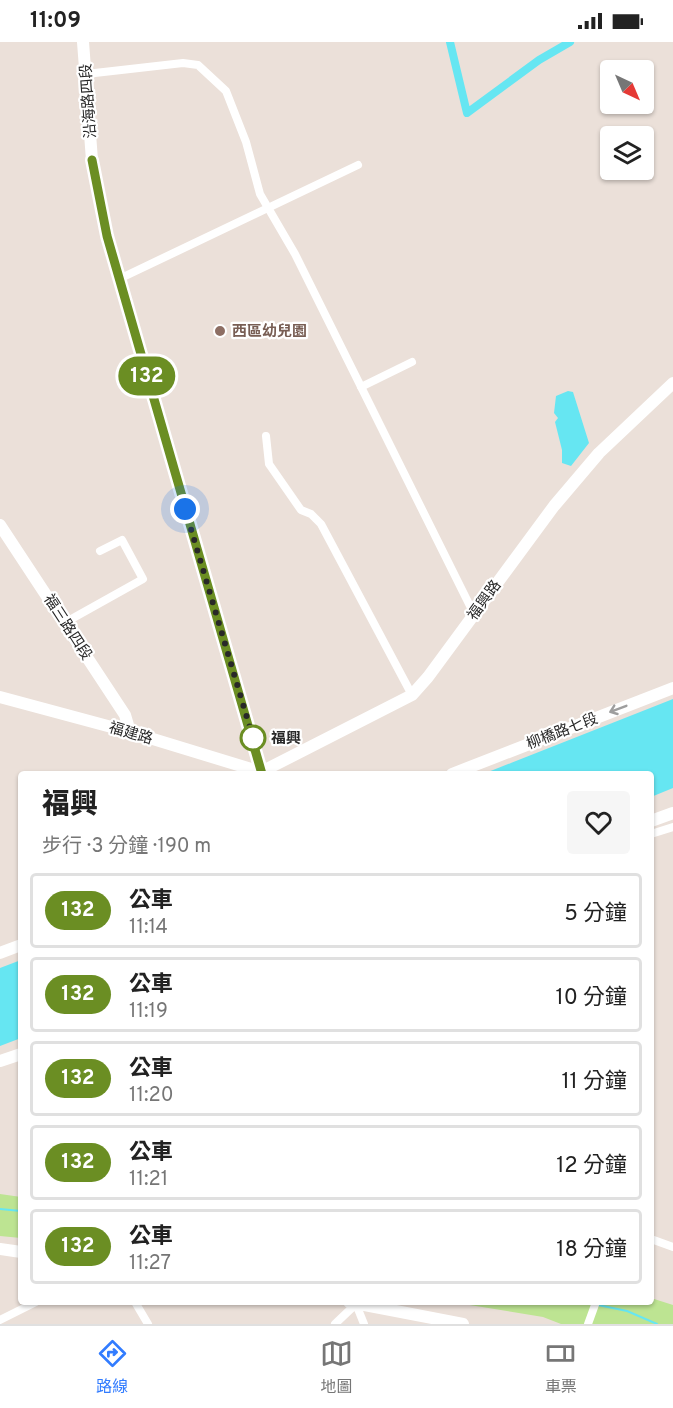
<!DOCTYPE html>
<html lang="zh-TW">
<meta charset="utf-8">
<style>
:root{--surface:#fff;--page:#f6f6f6;--text:#222;--muted:#767676;--line:#e0e0e0;--accent:#327cff}
body{margin:0;font-family:Overpass,"Noto Sans TC",sans-serif;background:var(--page);color:var(--text);height:100vh;display:flex;flex-direction:column;font-size:22px;white-space:nowrap}
*{box-sizing:border-box;margin:0}
p{font-size:20px;color:var(--muted)}
.icon{flex:none;width:33px;height:33px;fill:none;stroke:currentColor;stroke-width:2;stroke-linecap:round;stroke-linejoin:round}
.map{position:relative;flex:1;overflow:hidden}
.panel{position:absolute;left:18px;top:729px;width:636px;height:534px;display:flex;flex-direction:column;background:var(--surface);border-radius:6px;box-shadow:0 2px 4px #0004}
.panel>*{flex:none}
.badge{padding:0 12px;border-radius:20px;font-size:21px;line-height:39px}
.needle{width:39px;rotate:136deg}
.fabs{position:absolute;left:600px;top:18px;display:grid;gap:12px}
.fabs a{display:grid;place-items:center;width:54px;height:54px;border-radius:6px;background:var(--surface);box-shadow:0 2px 4px #0004;font-size:30px}
.you{position:absolute;width:30px;height:30px;margin:-15px;border:4px solid #fff;border-radius:50%;background:#1a73e8;box-shadow:0 0 0 9px #1a73e833}
.map>.badge{position:absolute;translate:-50% -50%;box-shadow:0 0 0 3px #fff}
.round{display:grid;place-items:center;flex:none;width:63px;height:63px;border-radius:6px;background:var(--page)}
.summary{display:flex;align-items:center;justify-content:space-between;height:102px;padding:0 24px}
h1{font-size:28px;font-weight:800;line-height:45px}
ul{padding:0;list-style:none}
li{display:flex;align-items:center;gap:18px;height:75px;margin:0 12px 9px;padding:0 12px;border:3px solid var(--line);border-radius:6px}
li div{flex:1}
li b{display:block;font-size:22px}
li em{font-style:normal}
li .badge{min-width:66px;font-weight:700;text-align:center}
.status{display:flex;justify-content:space-between;align-items:center;height:42px;padding:0 30px;background:var(--surface);direction:ltr}
.status svg{height:16px;fill:currentColor}
.tab-bar{display:flex;justify-content:space-around;align-items:center;height:84px;border-top:2px solid var(--line);background:var(--surface);font-size:16px;color:var(--muted)}
.tab-bar a{display:grid;justify-items:center;gap:3px}
.tab-bar .on{color:var(--accent)}
.map>svg:first-child{display:block}
.green{fill:#bde492}
.water{fill:#66e6f2}
.lines{fill:none;stroke-linecap:round;stroke-linejoin:round}
.stream{stroke:#66e6f2;stroke-width:2}
.canal{stroke:#66e6f2;stroke-width:8}
.street{stroke:#fff;stroke-width:8}
.secondary{stroke:#fff;stroke-width:12}
.oneway{stroke:#9e9e9e}
.line-casing{stroke:#fff;stroke-width:14}
.line{stroke:#6b8e23;stroke-width:9}
.walk{stroke:#282828;stroke-width:6;stroke-dasharray:0 10.8}
.education-dot{fill:#8d6e63;stroke:#fff;stroke-width:2}
.stop-dot{fill:#fff;stroke:#6b8e23;stroke-width:3}
.labels{text-anchor:middle;stroke-width:4.5;stroke-linejoin:round;paint-order:stroke}
.street-label{font-size:15px;fill:#282828;stroke:#fff}
.education-label{font-size:15px;font-weight:bold;fill:#785e54;stroke:#fff;text-anchor:start}
.stop-label{font-size:15px;font-weight:bold;fill:#282828;stroke:#fff;text-anchor:start}
</style>
<div class="status"><b>11:09</b><svg viewBox="0 0 49 12"><path d="M0 12V9h3v3zM5 12V6h3v6zM10 12V3h3v9zM15 12V0h3v12zM26 1h20v11H26zM47 4h2v5h-2z"/></svg></div>
<div class="map">
<svg width="673" height="1282" viewBox="0 0 673 1282">
<rect width="100%" height="100%" fill="#ebe0d9"/>
<!-- green -->
<g class="green">
<path d="M0,1152l21,3v41l-21,-2z"/>
<path d="M651,1256l22,7v19h-112l-18,-7 -92,-15h200z"/>
</g>
<!-- water -->
<g class="water">
<path d="M568,349l5,1 16,51 -18,23 -9,-3v-13l-7,-28 3,-4 -4,-5 2,-17z"/>
<path d="M673,657v89l-22,9v-23h-168z"/>
<path d="M21,918v78l-21,8v-78z"/>
</g>
<g class="lines">
<!-- stream -->
<g class="stream">
<path d="M0,1167l21,2"/>
<path d="M583,1260l9,2"/>
<path d="M598,1263l29,6 30,13"/>
</g>
<!-- canal -->
<path class="canal" d="M450,0l17,71 72,-53 31,-18"/>
<!-- street -->
<g class="street">
<path d="M86,32l97,-11 15,2 28,26 20,51 14,52 35,60 179,360"/>
<path d="M119,237l239,-114"/>
<path d="M361,345l51,-25"/>
<path d="M266,394l3,28 32,46 10,4 10,10 91,171"/>
<path d="M66,580l77,-43 -21,-39 -22,11"/>
<path d="M651,792l22,-7"/>
<path d="M651,1197l22,8"/>
<path d="M135,1260l13,22"/>
<path d="M0,1278l36,-18"/>
<path d="M335,1282l21,-20 8,20"/>
<path d="M588,1282l8,-22"/>
</g>
<!-- secondary -->
<g class="secondary">
<path d="M83,0l9,118 15,76 155,538"/>
<path d="M0,483l125,190 5,17"/>
<path d="M0,655l130,35 131,40 151,-77 16,-18 126,-171 45,-53 74,-70"/>
<path d="M452,732l221,-86"/>
<path d="M651,779l22,-8"/>
<path d="M0,911l21,-8"/>
<path d="M0,1019l21,-7"/>
<path d="M0,1207l21,3"/>
<path d="M349,1260l114,22"/>
</g>
</g>
<!-- one-way arrows -->
<defs><path id="oneway-shaft" d="M-6 0H5M1.5-3L5.5 0L1.5 3" fill="none" stroke-width="1.6" stroke-linecap="round" stroke-linejoin="round" transform="scale(1.5)"/></defs>
<use class="oneway" href="#oneway-shaft" transform="translate(618 667) rotate(159)"/>
<g class="lines">
<!-- line casing -->
<g class="line-casing">
<path id="line" d="M92,118l15,76 155,538"/>
</g>
<!-- line -->
<use href="#line" class="line"/>
<!-- walk -->
<path class="walk" d="M185,467l68,229"/>
</g>
<!-- markers -->
<circle class="education-dot" cx="220" cy="289" r="6"/>
<circle class="stop-dot" cx="253" cy="696" r="12"/>
<g class="labels">
<!-- street labels -->
<g class="street-label">
<text transform="translate(88 59) rotate(-94)" y="5">沿海路四段</text>
<text transform="translate(484 558) rotate(-54)" y="5">福興路</text>
<text transform="translate(68 585) rotate(57)" y="5">福三路四段</text>
<text transform="translate(562 689) rotate(-21)" y="5">柳橋路七段</text>
<text transform="translate(131 691) rotate(16)" y="5">福建路</text>
</g>
<!-- education labels -->
<g class="education-label">
<text x="232" y="294">西區幼兒園</text>
</g>
<!-- stop labels -->
<g class="stop-label">
<text x="271" y="701">福興</text>
</g>
</g>
</svg>
<div class="fabs">
<a><svg class="needle" viewBox="-14 -14 28 28"><path d="M0-13l5 13h-10z" fill="#e53935"/><path d="M0 13l5-13h-10z" fill="#767676"/></svg></a>
<a><svg class="icon" aria-label="layers" viewBox="0 0 24 24"><path d="M12 4l9 5-9 5-9-5zM3 14l9 5 9-5"/></svg></a>
</div>
<div class="you" style="left:185px;top:467px"></div>
<b class="badge" style="left:147px;top:334px;background:#6b8e23;color:#fff">132</b>
<section class="panel">
<div class="summary"><div><h1>福興</h1><p>步行 · 3 分鐘 · 190 m</p></div><a class="round"><svg class="icon" aria-label="heart" viewBox="0 0 24 24"><path d="M12 20l-8-8c-3-5 5-10 8-4 3-6 11-1 8 4z"/></svg></a></div>
<ul>
<li><span class="badge" style="background:#6b8e23;color:#fff">132</span><div><b>公車</b><p>11:14</p></div><em>5 分鐘</em></li>
<li><span class="badge" style="background:#6b8e23;color:#fff">132</span><div><b>公車</b><p>11:19</p></div><em>10 分鐘</em></li>
<li><span class="badge" style="background:#6b8e23;color:#fff">132</span><div><b>公車</b><p>11:20</p></div><em>11 分鐘</em></li>
<li><span class="badge" style="background:#6b8e23;color:#fff">132</span><div><b>公車</b><p>11:21</p></div><em>12 分鐘</em></li>
<li><span class="badge" style="background:#6b8e23;color:#fff">132</span><div><b>公車</b><p>11:27</p></div><em>18 分鐘</em></li>
</ul>
</section>
</div>
<nav class="tab-bar">
<a class="on"><svg class="icon" aria-label="directions" viewBox="0 0 24 24"><path d="M12 3l9 9-9 9-9-9zM9 14v-3h6M13 9l2 2-2 2"/></svg>路線</a>
<a><svg class="icon" aria-label="map" viewBox="0 0 24 24"><path d="M3 6l6-2 6 2 6-2v14l-6 2-6-2-6 2zM9 4v14M15 6v14"/></svg>地圖</a>
<a><svg class="icon" aria-label="tickets" viewBox="0 0 24 24"><path d="M3 7h18v10H3zM15 7v10"/></svg>車票</a>
</nav>
